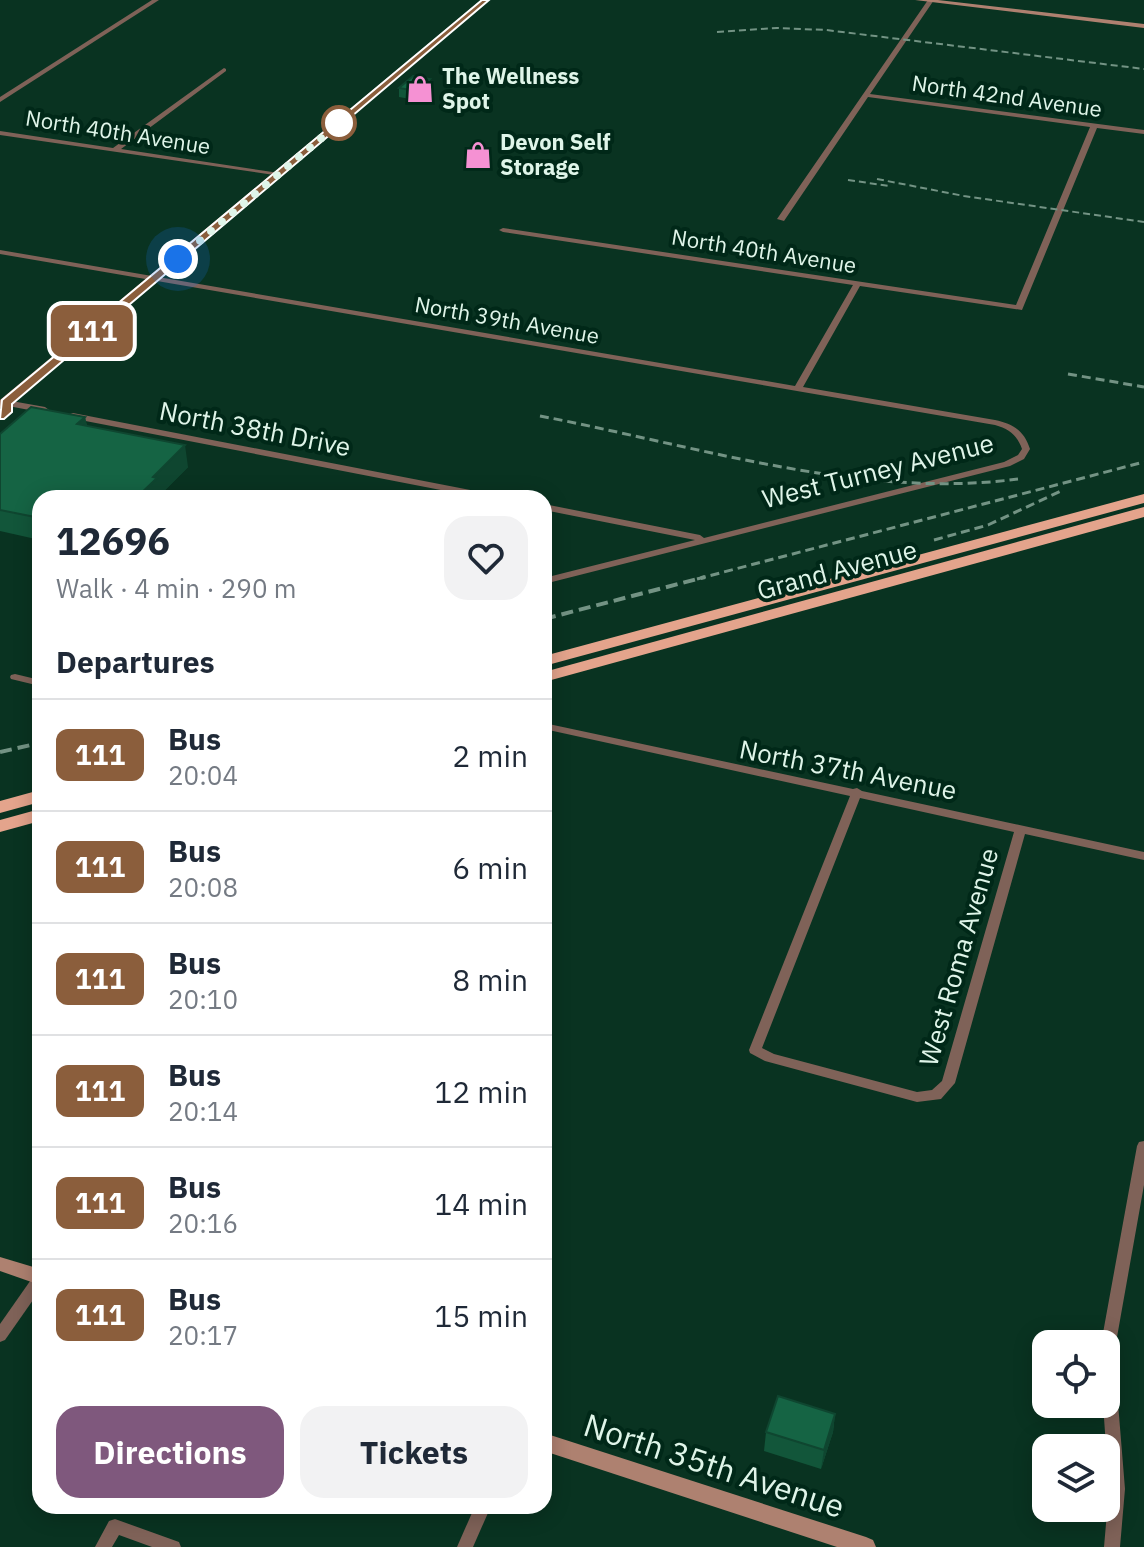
<!DOCTYPE html>
<meta charset="utf-8">
<style>
:root{--surface:#fff;--page:#f2f2f3;--text:#1f2937;--muted:#747a83;--line:#e0e1e3;--accent:#7f587d}
body{margin:0;font-family:"IBM Plex Sans",sans-serif;background:var(--page);color:var(--text);height:100vh;display:flex;flex-direction:column;font-size:30px;white-space:nowrap}
*{box-sizing:border-box;margin:0}
p{font-size:26px;color:var(--muted)}
.icon{flex:none;width:44px;height:44px;fill:none;stroke:currentColor;stroke-width:2;stroke-linecap:round;stroke-linejoin:round}
.map{position:relative;flex:1;overflow:hidden}
.details{position:absolute;left:32px;top:490px;width:520px;height:1024px;display:flex;flex-direction:column;background:var(--surface);border-radius:24px;box-shadow:0 4px 20px #0003}
.details>*{flex:none}
.badge{padding:0 16px;border-radius:12px;font-size:28px;line-height:52px}
.tools{position:absolute;left:1032px;top:1330px;display:grid;gap:16px}
.tools a{display:grid;place-items:center;width:88px;height:88px;border-radius:16px;background:var(--surface);box-shadow:0 4px 20px #0003;font-size:40px}
.you{position:absolute;width:40px;height:40px;margin:-20px;border:6px solid #fff;border-radius:50%;background:#1a73e8;box-shadow:0 0 0 12px #1a73e833}
.map>.badge{position:absolute;translate:-50% -50%;box-shadow:0 0 0 4px #fff}
h2{padding:0 24px;font-size:30px;line-height:72px}
.round{display:grid;place-items:center;flex:none;width:84px;height:84px;border-radius:24px;background:var(--page)}
.headline{display:flex;align-items:center;justify-content:space-between;height:136px;padding:0 24px}
h1{font-size:38px;font-weight:700;line-height:60px}
.button{display:flex;gap:16px;margin-top:auto;padding:16px 24px}
.button a{flex:1;height:92px;border-radius:24px;background:var(--accent);color:#fff;font-size:32px;font-weight:700;line-height:92px;text-align:center}
.button a+a{background:var(--page);color:var(--text)}
ul{padding:0;list-style:none}
li{display:flex;align-items:center;gap:24px;height:112px;padding:0 24px;border-top:2px solid var(--line)}
li div{flex:1}
li b{display:block;font-size:30px}
li em{font-style:normal}
li .badge{min-width:88px;font-weight:700;text-align:center}
.map>svg:first-child{display:block}
.lines{fill:none;stroke-linecap:round;stroke-linejoin:round}
.minor{fill:#7f6258;fill-rule:evenodd}
.secondary{fill:#ae8170;fill-rule:evenodd}
.trunk{fill:#e4a48c;fill-rule:evenodd}
.rail-far2{stroke:#739384;stroke-width:2;stroke-dasharray:7 4;stroke-linecap:butt}
.rail-far1{stroke:#739384;stroke-width:3;stroke-dasharray:9 5;stroke-linecap:butt}
.rail{stroke:#739384;stroke-width:4;stroke-dasharray:12 6;stroke-linecap:butt}
.wall{fill:#12563a}
.shaded-wall{fill:#0f4630}
.building{fill:#156444;stroke:#0f4630;stroke-width:2}
.line{fill:#8b5e3c;stroke:#fff;stroke-width:2}
.walk{stroke:#dff5e9;stroke-width:8;stroke-dasharray:0 14.4}
.stop-dot{fill:#fff;stroke:#8b5e3c;stroke-width:4}
.labels{text-anchor:middle;stroke-width:8;stroke-linejoin:round;paint-order:stroke}
.far-poi-label{font-size:22px;font-weight:bold;fill:#dff5e9;stroke:#002818;text-anchor:start}
.far-street-label{font-size:22px;fill:#dff5e9;stroke:#002818}
.street-label{font-size:26px;fill:#dff5e9;stroke:#002818}
.near-street-label{font-size:32px;fill:#dff5e9;stroke:#002818}
</style>
<div class="map">
<svg width="1144" height="1547" viewBox="0 0 1144 1547">
<rect width="100%" height="100%" fill="#093321"/>
<g class="lines">
<!-- minor -->
<g class="minor">
<path d="M152,0h7l-159,102v-5z"/>
<path d="M928,0h6l-64,94 274,36v4l-47,-6 -75,182 -162,-24 -57,101 192,33c18,4 29,10 35,29l-6,10 -14,7 -466,118v-6l151,-38 -151,-30v-6l156,31 4,3 300,-76 14,-7 4,-6c-5,-14 -13,-20 -27,-24l-995,-171v-4l795,136 58,-101 -350,-53 -4,-2 4,-2 513,77 74,-178 -222,-30 -84,124 -7,-2z"/>
<path d="M224,68l2,1v2l-105,78 158,24 2,1v2l-281,-41v-4l113,17z"/>
<path d="M6,400l39,7 4,3 -4,3 -42,-8 -1,-2z"/>
<path d="M73,413l423,82 5,3h-19l-412,-80v-4z"/>
<path d="M15,674l25,6v6l-29,-7 -1,-2 1,-2z"/>
<path d="M544,723l309,66 4,-1 5,3 282,61v8l-119,-26 -70,249 -14,16 -24,3 -152,-41 -15,-8 -1,-3 101,-254 -306,-67zM860,798l154,34 -72,249 -10,9 -15,2 -143,-38 -12,-6z"/>
<path d="M1144,1141v44l-30,169 11,135 -5,58h-16l5,-58 -6,-85h3v-60h-5l36,-198 2,-4z"/>
<path d="M40,1272v18l-35,50 -5,2v-18l35,-50z"/>
<path d="M475,1506h16l-18,41h-16z"/>
<path d="M115,1519l64,23 2,5h-29l-33,-12 -7,12h-17l14,-26z"/>
</g>
<!-- secondary -->
<g class="secondary">
<path d="M481,0h8l-489,408v-8z"/>
<path d="M915,0h23l206,24v4z"/>
<path d="M0,1257l40,12v16l-40,-14z"/>
<path d="M544,1433l322,104 7,3 3,7h-39l-293,-96z"/>
</g>
<!-- trunk -->
<g class="trunk">
<path d="M1144,494v9l-600,163v-10z"/>
<path d="M1144,507v10l-600,165v-10z"/>
<path d="M40,790v12l-40,11v-12z"/>
<path d="M40,809v12l-40,11v-12z"/>
</g>
<!-- rail-far2 -->
<g class="rail-far2">
<path d="M717,32l60,-4 49,2 318,39"/>
<path d="M877,179l87,17 180,26"/>
<path d="M848,180l41,6"/>
</g>
<!-- rail-far1 -->
<g class="rail-far1">
<path d="M1068,374l76,13"/>
<path d="M540,416c153,29 322,84 478,63"/>
<path d="M934,540l54,-15 73,-34"/>
<path d="M697,579l447,-117"/>
</g>
<!-- rail -->
<g class="rail">
<path d="M544,619l161,-42"/>
<path d="M0,752l40,-9"/>
</g>
</g>
<!-- wall -->
<g class="wall">
<path d="M430,79v8l-14,13 -17,-3v-9z"/>
<path d="M85,417l2,9 101,41 -28,28v3h-120v42l-40,-9v-97z"/>
<path d="M835,1414l-2,18 -12,37 -57,-18 2,-19z"/>
</g>
<!-- shaded-wall -->
<g class="shaded-wall">
<path d="M430,79v8l-14,13v-9z"/>
<path d="M85,417l4,22 -12,-15z"/>
<path d="M185,445l3,22 -28,28v3h-24l17,-21z"/>
<path d="M835,1414l-2,18 -12,37 3,-19z"/>
</g>
<!-- building -->
<g class="building">
<path d="M413,76l17,3 -14,12 -17,-3z"/>
<path d="M31,407l54,10 -8,7 108,21 -32,32 4,1 -21,20h-96v20l-40,-8v-76z"/>
<path d="M778,1396l57,18 -11,36 -58,-18z"/>
</g>
<!-- line -->
<path class="line" d="M482,0h7l-477,404v8l-8,7h-4l2,-19z"/>
<g class="lines">
<!-- walk -->
<path class="walk" d="M178,259l161,-136"/>
</g>
<!-- icons -->
<defs>
<g id="shop-bare" transform="scale(2.16)"><path d="M-5-2.5h2.3a2.7 3.5 0 0 1 5.4 0H5L5.5 6h-11ZM-1.5-2.5h3a1.5 2.3 0 0 0-3 0Z" fill="#f591d3" stroke="#002818" stroke-width="2.5" paint-order="stroke"/></g>
</defs>
<g fill-rule="evenodd">
<use href="#shop-bare" x="420" y="89"/>
<use href="#shop-bare" x="478" y="155"/>
</g>
<!-- markers -->
<circle class="stop-dot" cx="339" cy="123" r="16"/>
<g class="labels">
<!-- far-poi labels -->
<g class="far-poi-label">
<text x="442" y="84">The Wellness<tspan x="442" dy="25">Spot</tspan></text>
<text x="500" y="150">Devon Self<tspan x="500" dy="25">Storage</tspan></text>
</g>
<!-- far-street labels -->
<g class="far-street-label">
<text transform="translate(1007 96) rotate(8)" y="8">North 42nd Avenue</text>
<text transform="translate(118 132) rotate(9)" y="8">North 40th Avenue</text>
<text transform="translate(764 251) rotate(9)" y="8">North 40th Avenue</text>
<text transform="translate(507 320) rotate(10)" y="8">North 39th Avenue</text>
</g>
<!-- street labels -->
<g class="street-label">
<text transform="translate(255 429) rotate(11)" y="9">North 38th Drive</text>
<text transform="translate(878 471) rotate(-14)" y="9">West Turney Avenue</text>
<text transform="translate(837 570) rotate(-15)" y="9">Grand Avenue</text>
<text transform="translate(848 770) rotate(11)" y="9">North 37th Avenue</text>
<text transform="translate(959 957) rotate(-74)" y="9">West Roma Avenue</text>
</g>
<!-- near-street labels -->
<g class="near-street-label">
<text transform="translate(714 1466) rotate(18)" y="11">North 35th Avenue</text>
</g>
</g>
</svg>
<div class="tools">
<a><svg class="icon" aria-label="locate" viewBox="0 0 24 24"><circle cx="12" cy="12" r="6"/><path d="M12 2v4M12 18v4M2 12h4M18 12h4"/></svg></a>
<a><svg class="icon" aria-label="layers" viewBox="0 0 24 24"><path d="M12 4l9 5-9 5-9-5zM3 14l9 5 9-5"/></svg></a>
</div>
<div class="you" style="left:178px;top:259px"></div>
<b class="badge" style="left:92px;top:331px;background:#8b5e3c;color:#fff">111</b>
<section class="details">
<div class="headline"><div><h1>12696</h1><p>Walk · 4 min · 290 m</p></div><a class="round"><svg class="icon" aria-label="heart" viewBox="0 0 24 24"><path d="M12 20l-8-8c-3-5 5-10 8-4 3-6 11-1 8 4z"/></svg></a></div>
<h2>Departures</h2>
<ul>
<li><span class="badge" style="background:#8b5e3c;color:#fff">111</span><div><b>Bus</b><p>20:04</p></div><em>2 min</em></li>
<li><span class="badge" style="background:#8b5e3c;color:#fff">111</span><div><b>Bus</b><p>20:08</p></div><em>6 min</em></li>
<li><span class="badge" style="background:#8b5e3c;color:#fff">111</span><div><b>Bus</b><p>20:10</p></div><em>8 min</em></li>
<li><span class="badge" style="background:#8b5e3c;color:#fff">111</span><div><b>Bus</b><p>20:14</p></div><em>12 min</em></li>
<li><span class="badge" style="background:#8b5e3c;color:#fff">111</span><div><b>Bus</b><p>20:16</p></div><em>14 min</em></li>
<li><span class="badge" style="background:#8b5e3c;color:#fff">111</span><div><b>Bus</b><p>20:17</p></div><em>15 min</em></li>
</ul>
<div class="button"><a>Directions</a><a>Tickets</a></div>
</section>
</div>
